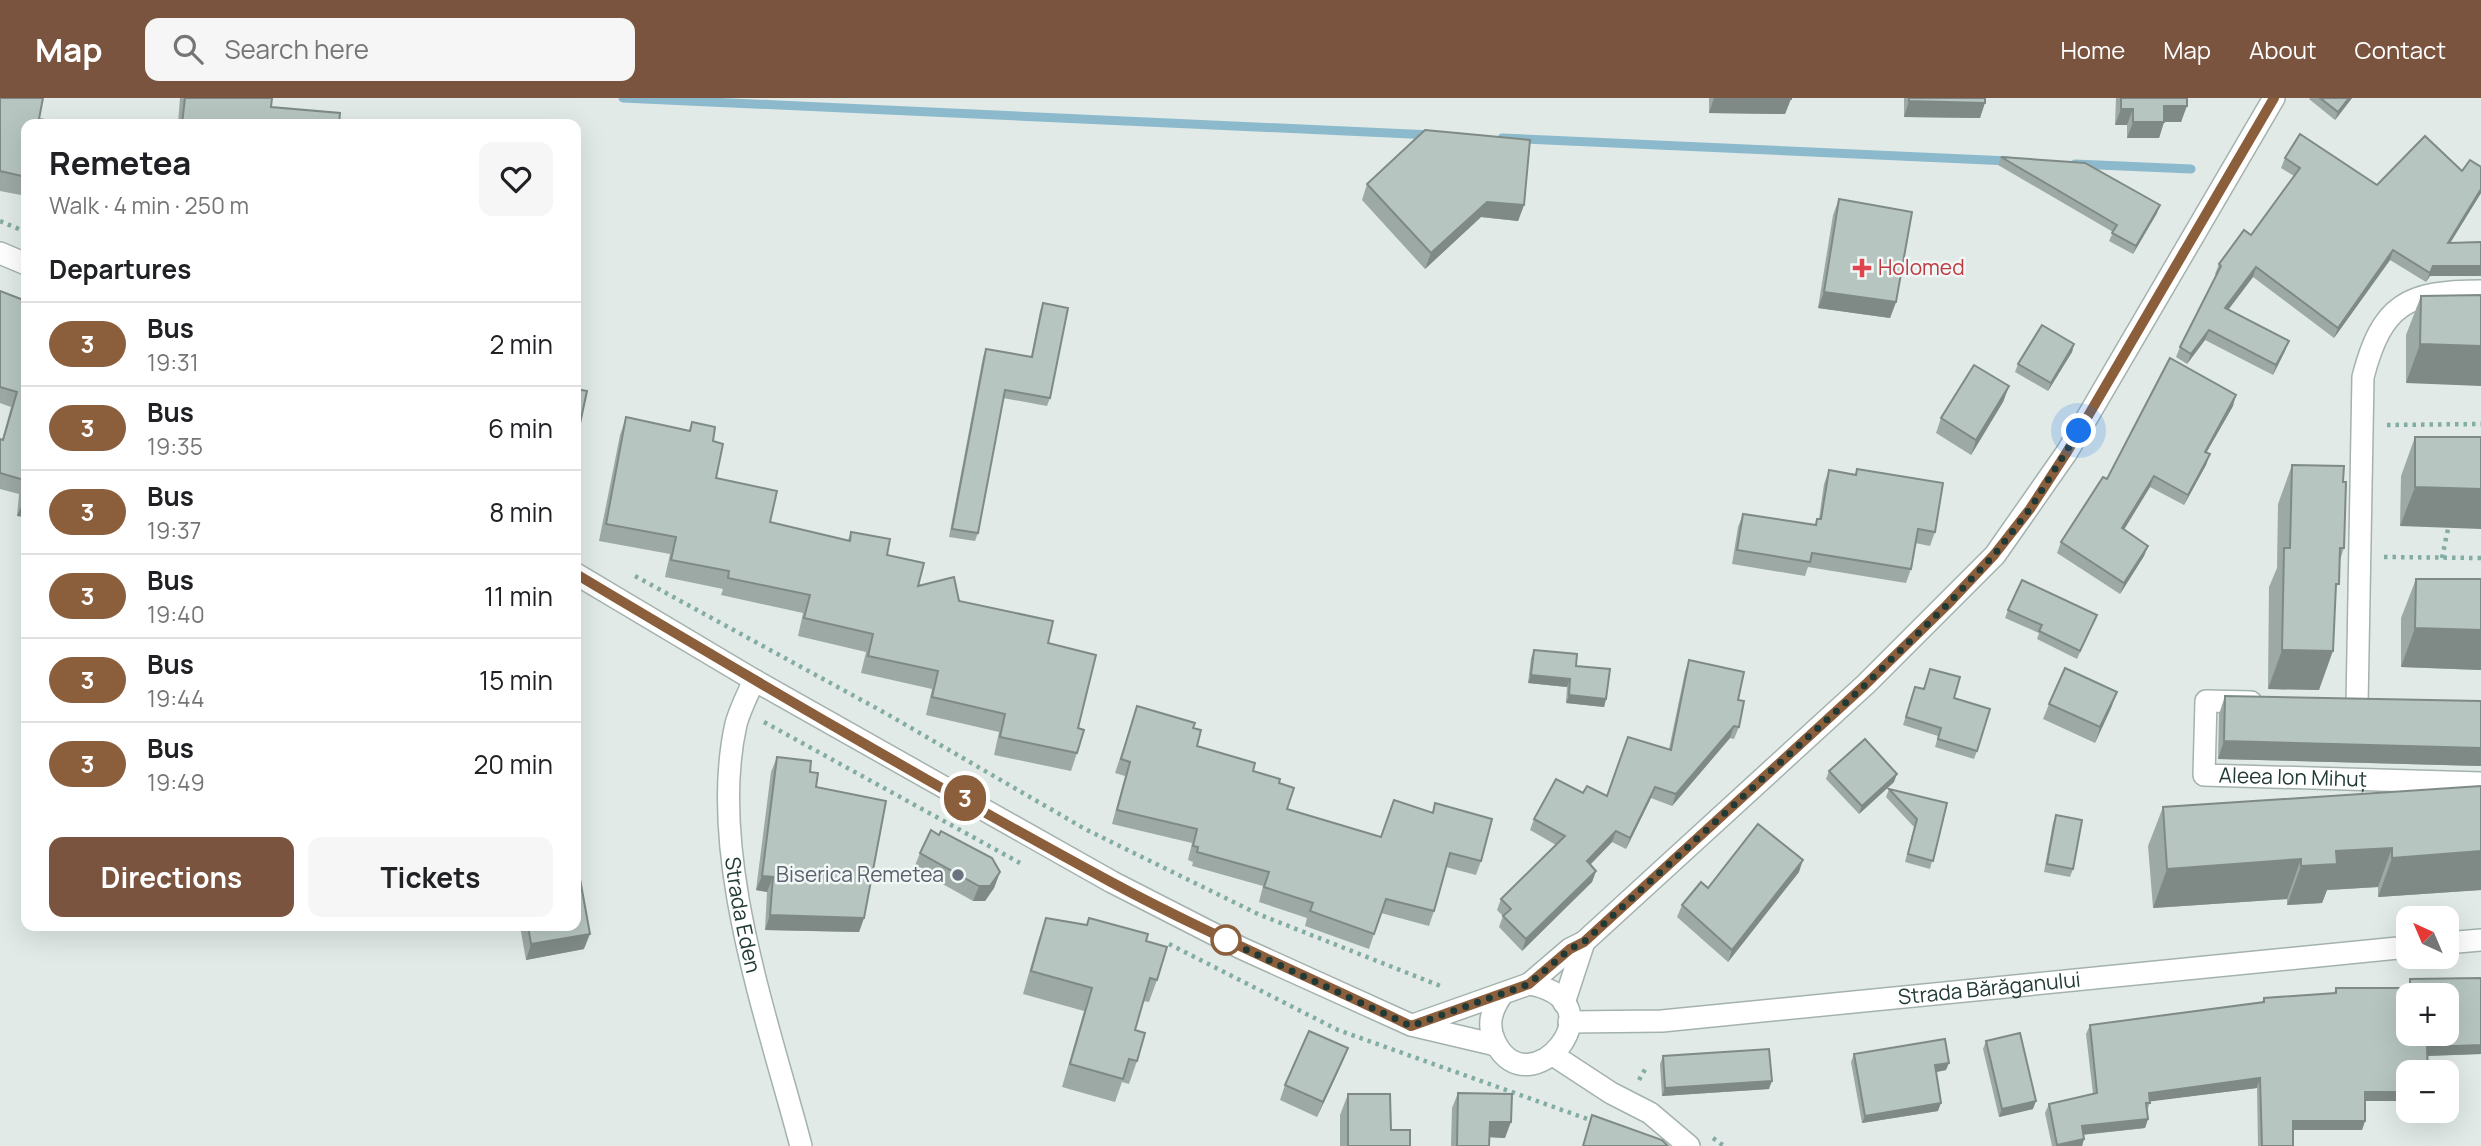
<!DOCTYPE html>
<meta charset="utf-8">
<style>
:root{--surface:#fff;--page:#f6f6f6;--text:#202124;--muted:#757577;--line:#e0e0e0;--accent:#7a543f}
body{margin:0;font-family:Manrope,sans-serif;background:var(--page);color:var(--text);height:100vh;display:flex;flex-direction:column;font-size:26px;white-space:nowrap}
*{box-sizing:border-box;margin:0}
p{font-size:23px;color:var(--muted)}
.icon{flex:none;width:38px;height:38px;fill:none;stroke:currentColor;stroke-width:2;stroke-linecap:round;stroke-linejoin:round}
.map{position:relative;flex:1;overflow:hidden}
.sheet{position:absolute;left:21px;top:21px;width:560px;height:812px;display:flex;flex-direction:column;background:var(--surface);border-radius:14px;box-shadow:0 7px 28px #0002}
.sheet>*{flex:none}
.badge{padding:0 14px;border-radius:23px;font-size:24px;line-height:46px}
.needle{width:46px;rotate:316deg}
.tools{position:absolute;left:2396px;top:808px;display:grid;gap:14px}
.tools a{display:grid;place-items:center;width:63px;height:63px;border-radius:14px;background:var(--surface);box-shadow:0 7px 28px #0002;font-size:35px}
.you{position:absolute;width:35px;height:35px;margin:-18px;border:5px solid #fff;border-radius:50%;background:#1a73e8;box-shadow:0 0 0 10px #1a73e833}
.map>.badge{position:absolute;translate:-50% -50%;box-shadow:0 0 0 4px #fff}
h2{padding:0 28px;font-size:26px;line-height:63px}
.round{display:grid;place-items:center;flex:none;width:74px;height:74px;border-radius:14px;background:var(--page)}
.head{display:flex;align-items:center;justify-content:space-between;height:119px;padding:0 28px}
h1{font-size:33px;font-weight:700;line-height:52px}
.primary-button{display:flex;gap:14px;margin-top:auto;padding:14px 28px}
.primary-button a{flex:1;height:80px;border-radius:14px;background:var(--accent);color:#fff;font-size:28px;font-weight:700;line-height:80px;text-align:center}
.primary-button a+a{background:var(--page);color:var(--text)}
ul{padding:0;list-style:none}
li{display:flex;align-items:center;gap:21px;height:84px;padding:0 28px;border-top:2px solid var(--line)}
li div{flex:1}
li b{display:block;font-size:26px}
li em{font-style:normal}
li .badge{min-width:77px;font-weight:700;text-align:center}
header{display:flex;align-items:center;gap:42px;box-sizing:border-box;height:98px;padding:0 35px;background:var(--accent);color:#fff}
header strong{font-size:33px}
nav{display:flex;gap:38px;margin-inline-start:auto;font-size:24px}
.search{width:490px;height:63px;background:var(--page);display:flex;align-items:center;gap:18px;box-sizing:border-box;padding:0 24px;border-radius:14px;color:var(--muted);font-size:26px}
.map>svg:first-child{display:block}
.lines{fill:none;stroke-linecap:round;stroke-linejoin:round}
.stream{stroke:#8cbacc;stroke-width:9}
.minor-casing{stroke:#a4b2ae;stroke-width:24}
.path{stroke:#83aca4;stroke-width:4.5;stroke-dasharray:3.5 5;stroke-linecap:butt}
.minor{stroke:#fff;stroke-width:21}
.wall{fill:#9da9a5}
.shaded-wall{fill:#7f8a86}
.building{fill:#b6c5c0;stroke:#7f8a86;stroke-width:2;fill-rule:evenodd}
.line-casing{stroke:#fff;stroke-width:16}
.line{stroke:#8b5e3c;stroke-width:10}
.walk{stroke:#223a36;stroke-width:7;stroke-dasharray:0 12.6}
.health-dot{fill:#e0444e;stroke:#f1f7f5;stroke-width:2.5}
.worship-dot{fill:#6b7280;stroke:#f1f7f5;stroke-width:2.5}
.stop-dot{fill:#fff;stroke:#8b5e3c;stroke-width:3.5}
.labels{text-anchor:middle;stroke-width:5;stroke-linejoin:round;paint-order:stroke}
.health-label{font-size:21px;fill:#be3a42;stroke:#f1f7f5;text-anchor:start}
.street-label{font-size:21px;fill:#223a36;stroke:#f1f7f5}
.worship-label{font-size:21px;fill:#5b616d;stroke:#f1f7f5;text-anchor:end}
</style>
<header>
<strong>Map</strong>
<div class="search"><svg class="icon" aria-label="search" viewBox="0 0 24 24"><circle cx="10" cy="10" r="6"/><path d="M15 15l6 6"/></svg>Search here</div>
<nav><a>Home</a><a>Map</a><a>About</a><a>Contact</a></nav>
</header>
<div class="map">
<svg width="2481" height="1048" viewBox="0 0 2481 1048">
<rect width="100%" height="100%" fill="#e1eae7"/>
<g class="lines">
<!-- stream -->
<g class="stream">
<path d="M623,0l809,37"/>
<path d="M1502,40l507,23"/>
<path d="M2075,66l116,5"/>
</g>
<!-- minor casing -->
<g class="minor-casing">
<g id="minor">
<path d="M0,155l26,11"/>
<path d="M576,476l178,106 358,202 129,66 170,77 85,20"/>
<path id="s1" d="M754,582c-6,14 -14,29 -18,44 -29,129 32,296 65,422"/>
<path id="s2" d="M2251,604l-45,-1 -2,74 277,8"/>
<path d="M2357,607l6,-328c19,-73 44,-86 118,-86"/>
<path d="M2446,845l35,-3"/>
<path d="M1529,886l41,-35 14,-7 282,-258 129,-129 72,-103 207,-354"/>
<path d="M1564,905l20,-61"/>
<path id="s3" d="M1569,924l93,-1 746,-74"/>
<path d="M1413,927l116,-41c95,17 0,127 -34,58 -8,-17 -4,-31 6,-46"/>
<path d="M1553,957l58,38 39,20 39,33"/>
</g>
</g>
<!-- path -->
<g class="path">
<path d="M0,123l26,11"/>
<path d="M2387,327l94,-1"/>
<path d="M2384,459l97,1"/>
<path d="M2442,460l7,-34"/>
<path d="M635,478l252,138 198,115 173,85 185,73"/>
<path d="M764,624l256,141"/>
<path d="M1169,846l169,86 255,91"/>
<path d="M1639,982l8,-14"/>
<path d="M1713,1040l11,8"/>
</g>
<!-- minor -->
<use href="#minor" class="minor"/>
</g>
<!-- wall -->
<g class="wall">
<path d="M0,0l26,26v72l-26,-5z"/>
<path d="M180,0h92l-1,9 68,17h-161z"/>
<path d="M1709,0h82l-6,16 -76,-1z"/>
<path d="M1904,0h81l-5,20 -76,-1z"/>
<path d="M2116,0h71l-6,24h-17l-5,16h-32v-13h-12z"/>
<path d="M2310,0h42l-17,22 -26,-21z"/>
<path d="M2001,59l156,56 -24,41 -24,-13 4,-9 -115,-67z"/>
<path d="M2285,60l92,27 104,8 -31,50 31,-1v34h-51l-4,6 -36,-22 -56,78 -81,-61 -25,33 57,41 -12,24 -68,-35 -18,24 -11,-7 4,-10 37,-72 -2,-1 4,-10 32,-29 43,-59 -13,-8z"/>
<path d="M1367,86l157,21 -6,16 -37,-4 -56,52 -63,-69z"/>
<path d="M1839,101l57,103 -6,16 -72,-10 15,-93z"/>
<path d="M0,193l26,10v216l-9,-1 2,-22 -19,-5v-50l2,1 9,-33 -11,-4z"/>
<path d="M2481,197l-75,88v-48l15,-39z"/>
<path d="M1043,205l7,95 -3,8 -44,-8 -25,135 -3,8 -26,-4 34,-180 3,-8 45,8 9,-46z"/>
<path d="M2074,246l-2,8 -24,39 -33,-19 3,-8z"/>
<path d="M2009,288l-6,16 -32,53 -35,-22 5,-15z"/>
<path d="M2233,308l-27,47 4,1 -4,11 -22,40 -34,-18 -26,43 24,16 -4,10 -24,38 -63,-41 4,-11 46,-63z"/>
<path d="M626,319l63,14 3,-9 21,19 3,37 54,44 78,18 3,-8 36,23 31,31 41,15 89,42 30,85 -1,25 -6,18 -77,-16 5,-23 -73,-17 6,-26 -71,-16 5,-21 -68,-16 5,-23 -82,-18 2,-6 -58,-12 5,-23 -71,-13 21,-106z"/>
<path d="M2415,339h66l-81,89 1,-50z"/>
<path d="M2292,367l52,83 -4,12 -5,35 -16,95 -51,-1 1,-102 8,-19 1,-64z"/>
<path d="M1857,371l78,63 -5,14 -15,-3 -4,26 -5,14 -98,-16 -3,9 -73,-12 6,-37 5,-13 72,11 2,-6h2l5,-35 5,-14 26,4z"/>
<path d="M2416,481h65v91l-80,-3v-49z"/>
<path d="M2008,512l89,5 -20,44 -40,-20 2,-6 -34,-15z"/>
<path d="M1534,552l42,16 30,33 -2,8 -38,-4 1,-16 -39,-4 3,-25z"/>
<path d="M1689,562l49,40 1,27 -5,12 -4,-1 -58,68 -21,-8 -25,51 -14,-7 -22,23 6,6 -4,11 -70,69 -23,-24 4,-11 -6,-6 4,-11 55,-54 -26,-15 4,-11 49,-26 24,3 62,-47 16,-77z"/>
<path d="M1930,571l24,29 23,53 -3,8 -39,-12 3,-11 -35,-11 12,-38 9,2z"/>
<path d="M2117,594l-6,16 -16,35 -52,-24 6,-15z"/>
<path d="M2225,598l256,5v65l-263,-7 1,-45z"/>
<path d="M1137,608l56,22 4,18 82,37 8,26 94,28 51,-24 3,-10 46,58 -5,14 -30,-8 -12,44 -5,15 -48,-13 -12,36 -64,-23 2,-8 -48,-16 4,-16 -71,-20 1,-4 -5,-2 4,-17 -80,-19 13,-48 -10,-3z"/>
<path d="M777,659l33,15 54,146 -5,14 -94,-2 2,-38 -11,-2 15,-118z"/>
<path d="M1829,673l65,11 -35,32 -33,-35z"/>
<path d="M2481,688v104l-103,7v-10l-51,3 -5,13 -35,2v-6l-134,9 -5,-62 15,-39z"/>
<path d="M1889,691l58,14 -17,66 -25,-7 9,-35 -28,-30z"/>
<path d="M2056,717l17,54 -3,8 -26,-5 9,-49z"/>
<path d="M920,755l80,19 -6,16 -9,13h-12l-59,-33z"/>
<path d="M1799,774l-71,90 -51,-45 5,-12z"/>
<path d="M1046,820l100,23 11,39 -8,22 -6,-1 -8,29 2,31 -8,23 -7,-2 -7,20 -53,-15 22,-76 -61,-17 15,-53z"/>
<path d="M520,828h56l8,23 -58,11z"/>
<path d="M2481,880v76l-54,2 -19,17v28h-43v20l-3,9h-69v16h-35l-1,-58 -107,13 -3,11 1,7 -3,9 -62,7 1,4 -2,7h-30l-7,-33 4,-9 44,-10 -7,-60 4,-9 172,-23 2,-4 70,-5 2,-5h71l3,-9z"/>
<path d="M1986,943l47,68 -34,8 -16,-68z"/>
<path d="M1348,950l-6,15 -25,54 -37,-17 5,-15z"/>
<path d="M1854,956l92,16 -10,2 2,39 -76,12 -11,-61z"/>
<path d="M1663,958l106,33 -107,7 -2,-32z"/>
<path d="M1458,995l47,45 -15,-1 -1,9h-38l1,-38z"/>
<path d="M1348,996l62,52h-70v-31z"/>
</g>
<!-- shaded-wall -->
<g class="shaded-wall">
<path d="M1714,0h34l43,1 -6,15 -76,-1z"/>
<path d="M2349,0h3l-17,22 3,-8z"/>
<path d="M1909,3l76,2 -5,15 -76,-1z"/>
<path d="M2164,8h23l-6,16h-22z"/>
<path d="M2121,11h12l-6,16h-12z"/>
<path d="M2133,24h31l-5,16h-32z"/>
<path d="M2481,91v4l-37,60 4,-10z"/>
<path d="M1487,104l37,3 -6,16 -37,-4 -56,52 6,-16z"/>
<path d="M2160,107l-3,8 -24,41 3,-8z"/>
<path d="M2393,152l-3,10 -56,78 4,-10z"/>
<path d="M2433,168h48v10h-51l-4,6z"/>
<path d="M2256,169l-3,10 -31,41 3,-10z"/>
<path d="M1824,194l72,10 -6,16 -72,-10z"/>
<path d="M2209,232l-4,10 -18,24 4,-10z"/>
<path d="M2289,243l-4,10 -12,24 3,-10z"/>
<path d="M2074,246l-2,8 -24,39 3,-8z"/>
<path d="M2420,246l61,2v40l-75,-3z"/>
<path d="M2009,288l-6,16 -32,53 5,-15z"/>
<path d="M2236,297l-3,11 -32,56 4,-10z"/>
<path d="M2210,356l-4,11 -22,40 4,-10z"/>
<path d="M2154,378l-4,11 -32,52 4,-11z"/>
<path d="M2415,389l66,2v40l-81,-3z"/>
<path d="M23,404h3v15l-9,-1z"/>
<path d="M2148,448l-4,10 -24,38 4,-11z"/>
<path d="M2415,530l66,2v40l-80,-3z"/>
<path d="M2282,552l51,1 -14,39 -51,-1z"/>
<path d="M1531,577l39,4 -3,8 -39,-4z"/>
<path d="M2117,594l-6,16 -16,35 5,-16z"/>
<path d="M1569,597l37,4 -2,8 -38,-4z"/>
<path d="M1734,628l-4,12 -58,68 4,-12z"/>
<path d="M2224,643l257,7v18l-263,-7z"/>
<path d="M1897,676l-3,8 -35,32 3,-8z"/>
<path d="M1655,689l-4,11 -25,51 4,-11z"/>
<path d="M1616,733l-4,11 -29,30 4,-11z"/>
<path d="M2392,750l-14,39 -51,3 -5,13 -35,2 14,-39 35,-15z"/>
<path d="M2481,753v39l-103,7 14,-39z"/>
<path d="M2301,761l-14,40 -134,9 14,-39z"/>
<path d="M1803,762l-4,12 -71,90 4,-12z"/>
<path d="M1596,773l-4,11 -70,69 4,-12z"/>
<path d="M1000,774l-6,16 -9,13h-12l6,-15z"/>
<path d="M762,778l11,1 -6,15 -11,-2z"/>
<path d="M770,817l94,3 -5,14 -94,-2z"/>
<path d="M590,836l-6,15 -58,11 5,-16z"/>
<path d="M2481,947v9l-57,2 3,-9z"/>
<path d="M1348,950l-6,15 -25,54 6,-15z"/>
<path d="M1949,965l-3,7 -14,3 3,-8z"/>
<path d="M2260,980l-3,10 -111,14 3,-9z"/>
<path d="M1772,983l-3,8 -107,7 3,-8z"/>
<path d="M2365,994h43v9h-46z"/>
<path d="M2036,1003l-3,8 -34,8 3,-8z"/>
<path d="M1941,1005l-3,8 -76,12 3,-7z"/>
<path d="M2148,1021l-3,9 -67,7 4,-9z"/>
<path d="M2293,1023h72l-3,9h-73z"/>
<path d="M1490,1024h21l-6,16 -21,-1z"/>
<path d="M2084,1041l-2,7h-25v-1z"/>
</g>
<!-- building -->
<g class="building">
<path d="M0,0h43l-4,21 27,5h-40v53l-26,-6z"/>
<path d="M185,0h87l-1,9 69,6 -1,11h-157z"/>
<path d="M1748,0h43v1z"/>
<path d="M1909,0h76v5l-76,-2z"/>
<path d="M2121,0h66v8h-23v16h-31v-13h-12z"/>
<path d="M2320,0h29l-11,14z"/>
<path d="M1425,32l105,10 -6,65 -37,-3 -56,51 -64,-69z"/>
<path d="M2300,36l77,51 48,-49 37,35 8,-11 11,7v22l-33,54 33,-1v24h-48l-3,7 -37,-23 -55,78 -82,-61 -31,41 64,33 -13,24 -67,-35 -18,24 -11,-7 41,-81 -2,-2 25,-34 7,5 49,-67 -15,-10z"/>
<path d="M2001,59l84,6 75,42 -24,41 -24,-13 5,-8z"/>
<path d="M1839,101l73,13 -16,90 -72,-10z"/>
<path d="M0,193l26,10v201h-3l1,-22 -24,-7v-34l3,1 14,-48 -17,-5z"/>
<path d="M2481,197v51l-61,-2 1,-48z"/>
<path d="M1043,205l25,5 -18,90 -45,-8 -27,143 -26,-4 34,-180 46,8z"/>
<path d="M2042,227l32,19 -23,39 -33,-19z"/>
<path d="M2170,260l66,37 -31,57 5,2 -22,41 -34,-19 -32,52 26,18 -24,37 -63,-41 42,-65 4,2z"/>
<path d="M1974,267l35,21 -33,54 -35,-22z"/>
<path d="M576,291l11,2 -11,51z"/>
<path d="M626,319l64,14 2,-9 23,5 -2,14 10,3 -7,34 61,13 -7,31 80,19 1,-9 39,7 -3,16 37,8 -6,23 36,-9 5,24 94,20 -5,22 48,12 -18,73 6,2 -7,23 -77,-16 5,-23 -73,-17 6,-26 -70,-15 5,-22 -69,-16 6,-23 -82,-17 1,-7 -58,-11 5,-23 -70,-13z"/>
<path d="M2415,339h66v52l-66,-2z"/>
<path d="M2292,367l52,1 -1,16h3l-2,66h-4l-1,36h-3l-3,67 -51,-1 2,-102h6z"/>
<path d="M1857,371l86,14 -8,49 -17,-3 -7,40 -99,-16 -2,9 -73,-12 6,-36 73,11 1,-6h4l8,-49 27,5z"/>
<path d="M2416,481h65v51l-66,-2z"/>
<path d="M2022,482l75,35 -17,36 -41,-20 3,-6 -34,-15z"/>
<path d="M1534,552l43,4 -1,12 34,3 -4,30 -37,-4 1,-16 -39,-4z"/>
<path d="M1689,562l55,12 -6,28 6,1 -5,26 -5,-1 -58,68 -21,-7 -25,51 -14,-7 -29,30 9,10 -70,68 -23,-23 8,-7 -10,-10 64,-63 -31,-17 22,-40 27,14 4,-7 20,10 21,-59 43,13z"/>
<path d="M2065,570l52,24 -17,35 -51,-23z"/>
<path d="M1930,571l30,8 -6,21 36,11 -13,42 -39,-12 3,-11 -35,-11 9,-30 9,2z"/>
<path d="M2225,598l256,5v47l-257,-7z"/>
<path d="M1137,608l58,17 -2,5 8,2 -4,16 58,17 -2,8 27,8 -1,4 15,5 -7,21 94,28 13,-37 39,13 2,-10 57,16 -11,42 -31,-8 -16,58 -48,-12 -12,35 -64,-23 3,-8 -49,-16 5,-15 -72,-20 1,-5 -5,-1 4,-17 -80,-19 13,-48 -9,-3z"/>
<path d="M1865,641l32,35 -35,32 -33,-35z"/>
<path d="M777,659l34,4 -1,11 8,1 -2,14 70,14 -22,117 -94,-3 3,-38 -11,-1z"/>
<path d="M2481,688v65l-89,7v-10l-56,3 1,13 -36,2v-7l-134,10 -4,-62z"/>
<path d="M1889,691l58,14 -14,58 -25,-7 9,-35z"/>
<path d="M2056,717l26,5 -9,49 -26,-5z"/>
<path d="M1758,726l45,36 -71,90 -50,-45 19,-23 7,6z"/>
<path d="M931,732l8,5 2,-4 51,27 8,14 -10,14h-11l-59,-33z"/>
<path d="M580,781l10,55 -59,10 -3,-18h48v-46z"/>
<path d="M1046,820l41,7 2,-7 59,16 -2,7 21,6 -10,33 -7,-2 -15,52 10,3 -8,28 -8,-2 -6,20 -53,-15 22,-76 -61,-17z"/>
<path d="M2481,880v67l-54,2 1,26h-20v19h-43v29h-72v25h-31l-2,-68 -111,15 1,10h-4l2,16 -66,7 2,13 -27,6 -8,-41 48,-11 -7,-68 174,-23v-4l72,-5v-5h74v-9zM2408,898h38v38h-38z"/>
<path d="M1309,933l39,17 -25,54 -38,-17z"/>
<path d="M2020,935l16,68 -34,8 -16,-68z"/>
<path d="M1945,941l4,24 -14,2 6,38 -76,13 -11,-62z"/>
<path d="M1769,951l3,32 -107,7 -2,-32z"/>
<path d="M1458,995l54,1 -1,28h-21l-1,24h-32z"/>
<path d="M1348,996h42l1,36h19v16h-62z"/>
<path d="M1592,1017l70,25 6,6h-85z"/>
</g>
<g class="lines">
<!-- line casing -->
<g class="line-casing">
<path id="line" d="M576,476c176,105 354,210 535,308 98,53 200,95 300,144l118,-42 41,-35 14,-7 282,-258 81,-79 47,-50 36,-46 37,-57 207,-354"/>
</g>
<!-- line -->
<use href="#line" class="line"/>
<!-- walk -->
<path class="walk" d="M1226,842l-7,-3 192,89 118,-42 41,-35 14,-7 282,-258 81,-79 47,-50 36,-46 49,-78"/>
</g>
<!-- markers -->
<path class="health-dot" d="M1858.5 159.5h7v7h7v7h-7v7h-7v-7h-7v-7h7z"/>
<circle class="worship-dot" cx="958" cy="777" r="7"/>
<circle class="stop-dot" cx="1226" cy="842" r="14"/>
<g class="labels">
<!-- health labels -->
<g class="health-label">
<text x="1878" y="177">Holomed</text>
</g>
<!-- street labels -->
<g class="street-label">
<text dy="7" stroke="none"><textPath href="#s2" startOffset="208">Aleea Ion Mihuț</textPath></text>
<text dy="7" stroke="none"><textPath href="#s1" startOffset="240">Strada Eden</textPath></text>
<text dy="7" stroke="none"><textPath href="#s3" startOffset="422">Strada Bărăganului</textPath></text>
</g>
<!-- worship labels -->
<g class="worship-label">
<text x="944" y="784">Biserica Remetea</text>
</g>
</g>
</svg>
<div class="tools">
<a><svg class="needle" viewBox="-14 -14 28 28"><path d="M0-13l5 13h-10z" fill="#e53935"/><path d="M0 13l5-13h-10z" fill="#757577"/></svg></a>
<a>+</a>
<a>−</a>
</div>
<div class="you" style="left:2079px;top:333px"></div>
<b class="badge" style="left:965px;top:700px;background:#8b5e3c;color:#fff">3</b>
<section class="sheet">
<div class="head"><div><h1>Remetea</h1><p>Walk · 4 min · 250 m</p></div><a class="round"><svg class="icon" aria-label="heart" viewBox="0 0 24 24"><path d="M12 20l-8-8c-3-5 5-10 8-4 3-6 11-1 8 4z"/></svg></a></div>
<h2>Departures</h2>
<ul>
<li><span class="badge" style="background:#8b5e3c;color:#fff">3</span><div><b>Bus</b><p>19:31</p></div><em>2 min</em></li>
<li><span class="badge" style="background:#8b5e3c;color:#fff">3</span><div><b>Bus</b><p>19:35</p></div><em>6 min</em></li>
<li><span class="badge" style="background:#8b5e3c;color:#fff">3</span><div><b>Bus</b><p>19:37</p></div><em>8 min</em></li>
<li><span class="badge" style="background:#8b5e3c;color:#fff">3</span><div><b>Bus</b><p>19:40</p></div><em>11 min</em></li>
<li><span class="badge" style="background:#8b5e3c;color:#fff">3</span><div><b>Bus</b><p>19:44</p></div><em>15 min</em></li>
<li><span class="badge" style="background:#8b5e3c;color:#fff">3</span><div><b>Bus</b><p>19:49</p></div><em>20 min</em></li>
</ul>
<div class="primary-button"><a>Directions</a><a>Tickets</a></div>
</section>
</div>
